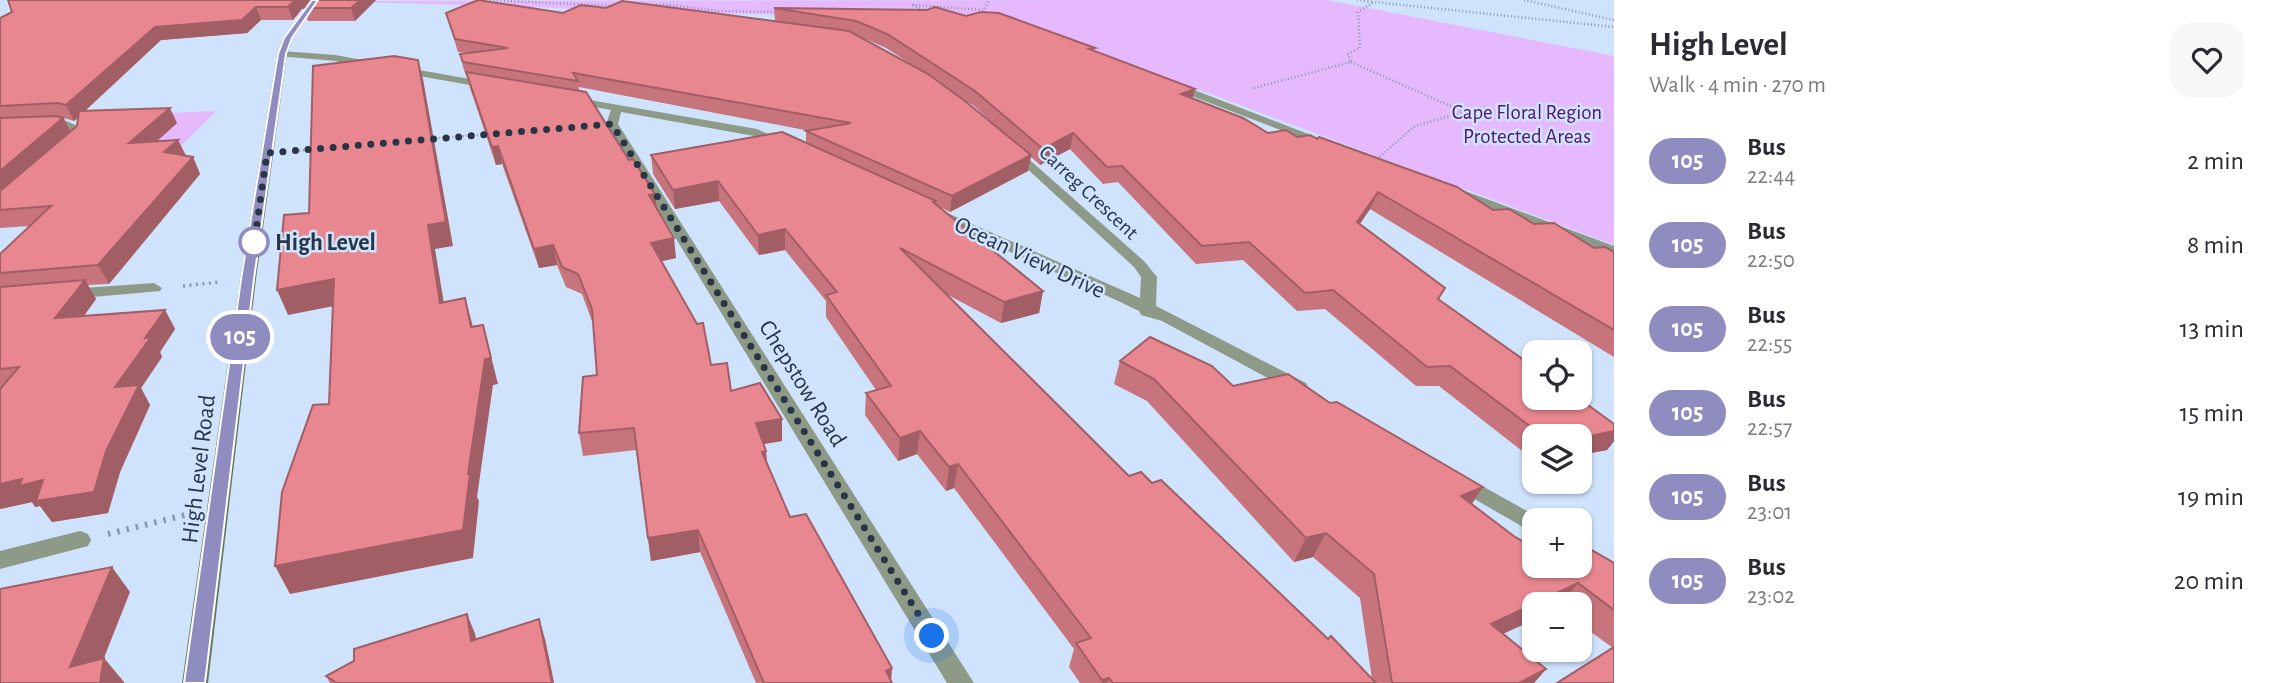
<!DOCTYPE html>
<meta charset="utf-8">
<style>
:root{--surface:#fff;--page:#f7f7f7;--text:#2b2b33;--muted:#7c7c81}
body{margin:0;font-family:"Alegreya Sans",sans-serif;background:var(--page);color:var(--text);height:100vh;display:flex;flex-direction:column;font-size:26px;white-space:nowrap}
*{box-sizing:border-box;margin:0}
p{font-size:23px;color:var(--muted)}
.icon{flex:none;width:38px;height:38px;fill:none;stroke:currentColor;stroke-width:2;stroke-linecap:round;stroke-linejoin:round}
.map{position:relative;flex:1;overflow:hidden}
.drawer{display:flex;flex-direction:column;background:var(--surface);width:665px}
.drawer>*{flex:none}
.badge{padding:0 14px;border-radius:23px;font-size:24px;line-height:46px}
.fabs{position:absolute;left:1522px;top:340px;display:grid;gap:14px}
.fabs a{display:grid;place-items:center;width:70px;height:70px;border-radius:14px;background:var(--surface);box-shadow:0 2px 5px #0004;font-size:35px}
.you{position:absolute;width:35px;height:35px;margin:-18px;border:5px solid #fff;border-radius:50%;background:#1a73e8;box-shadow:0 0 0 10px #1a73e833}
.map>.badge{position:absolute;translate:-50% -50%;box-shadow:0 0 0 4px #fff}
.round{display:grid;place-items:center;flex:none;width:74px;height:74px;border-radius:21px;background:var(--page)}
.headline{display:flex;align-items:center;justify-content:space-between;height:119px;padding:0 35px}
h1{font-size:33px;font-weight:600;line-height:52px}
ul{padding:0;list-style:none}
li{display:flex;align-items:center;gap:21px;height:84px;padding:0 35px}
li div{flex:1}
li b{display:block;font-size:26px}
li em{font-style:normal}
li .badge{min-width:77px;font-weight:700;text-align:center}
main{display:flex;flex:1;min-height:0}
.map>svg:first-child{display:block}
.green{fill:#e6b8fd}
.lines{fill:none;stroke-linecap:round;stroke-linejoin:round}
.path-far2{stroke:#8899ae;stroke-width:2.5;stroke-dasharray:1 2.5;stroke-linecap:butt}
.path-far1{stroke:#8899ae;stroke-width:3.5;stroke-dasharray:2 4.5;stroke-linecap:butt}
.path{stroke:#8899ae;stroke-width:6;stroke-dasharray:2.5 7;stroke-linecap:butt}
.street{fill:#8d9a87;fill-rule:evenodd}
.secondary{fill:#66775c;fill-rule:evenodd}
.wall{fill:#c8747c;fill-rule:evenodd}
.shaded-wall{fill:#a25e65}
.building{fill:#e88790;stroke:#a25e65;stroke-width:2}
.line{fill:#8f8dbf;stroke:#fff;stroke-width:2}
.walk{stroke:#283545;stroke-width:7;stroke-dasharray:0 12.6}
.stop-dot{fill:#fff;stroke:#8f8dbf;stroke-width:3.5}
.labels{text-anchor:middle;stroke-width:5;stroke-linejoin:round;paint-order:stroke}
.far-park-label{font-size:21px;fill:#55146e;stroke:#cfe3fd}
.far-street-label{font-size:21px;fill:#283545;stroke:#cfe3fd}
.stop-label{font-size:24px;font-weight:bold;fill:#283545;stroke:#cfe3fd;text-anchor:start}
.street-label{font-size:24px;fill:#283545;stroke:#cfe3fd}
</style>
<main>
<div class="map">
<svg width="1614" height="683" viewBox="0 0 1614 683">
<rect width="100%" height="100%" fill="#cfe3fd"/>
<!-- green -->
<g class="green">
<path d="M1327,0l287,56v189l-502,-188 -139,-36 -644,-20z"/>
<path d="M216,111l-35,35 -80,3 44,-35z"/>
</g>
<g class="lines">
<!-- path-far2 -->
<g class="path-far2">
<path d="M490,0l127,6"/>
<path d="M1357,0l16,2"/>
<path d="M1524,0l90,20"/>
<path d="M649,6l13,-2 55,7 63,1"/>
<path d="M926,12l-13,-7 71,5 5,-10"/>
<path d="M1351,62l113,50 -49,14 -40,35"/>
<path d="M1254,88l97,-26 -3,-8 12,-6 -2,-36 16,-10 240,25"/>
<path d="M428,139l61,-5"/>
<path d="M296,151l19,-2"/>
</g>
<!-- path-far1 -->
<path class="path-far1" d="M183,286l36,-4"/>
<!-- path -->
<path class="path" d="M108,534l77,-19"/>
<!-- street -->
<g class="street">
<path d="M282,51l53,4 157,28 5,3 -5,3 -157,-28 -57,-5v-4z"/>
<path d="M1168,83h8l156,60 -6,4 -4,-1 -154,-59z"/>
<path d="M572,97l185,32 33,15 -6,4 -30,-12 -133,-24 -3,12 356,559h-27l-341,-559 5,-14 -43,-8v-4z"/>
<path d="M66,121l21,9 -1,7 -10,9h-8l-2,-3 9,-11 -10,-3 -65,3v-8z"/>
<path d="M1013,145l131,116 13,16 -1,29 150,77 2,4 -2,4h-14l-130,-70 -21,-6 -2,-4 -23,-11 -181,-82v-6h10l195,86 1,-21 -7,-10 -125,-115v-6z"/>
<path d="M1457,188l157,58v10l-162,-61 -2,-3z"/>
<path d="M154,283l8,5 -2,3 -90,8 -8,-5 8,-5z"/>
<path d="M1459,473l84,47h-8v14l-83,-48 -4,-5 4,-5z"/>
<path d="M80,531l8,3 3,6 -3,6 -88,23v-18z"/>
</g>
<!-- secondary -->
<path class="secondary" d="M311,0h8l-26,38 -6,16 -31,225 -48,404h-26l58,-404 37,-225 6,-16z"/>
</g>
<!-- wall -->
<g class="wall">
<path d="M309,0l-16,20h-32l-14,13 -86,7 -76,71 92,12 -20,18 21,-1 8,16 7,1 7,17 -91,110 -21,1 8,14 -12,17 81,-6 10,19 -15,23 2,5 -21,31 9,17 -30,67 -12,41 -56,9 -12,-16 -5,1 -3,-5 -32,7v-255l29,-28 -29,2v-210zM79,117l-2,9 -6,6 -7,-14 10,3z"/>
<path d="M376,0l-21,21h-47l-4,-13z"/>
<path d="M606,8l169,13 -1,-13 192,8 129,32 -1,3 101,38 -3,9 76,35 49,6 176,71 101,38 20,4v105l-244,-148 -10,15 78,76 176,124v17l-7,9 -27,5v-19h-45v25l-96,-75h-23l-91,-77 -28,2 -54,-51 -47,4 -78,-82 -15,2 -33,-35 -30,16 -9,-8 -3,14 -78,41 -10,-5 103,84 -4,22 -38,10 -55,-29 183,182 23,7 220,196 -12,-81 -47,-41 -19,5 -147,-161 -33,-17 6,-23 113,25 97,17 153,84 -11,17 63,61 79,-2v120l-1,-35 -33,-24v-20h-45l-33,30 44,35 -12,14h-454l-11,-16 5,-18 -120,-161 -8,3 -29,-37 -19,7 -33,-46 1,-22 10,-3 -50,-73v-16l-41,-51 -26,5 -40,-54 -44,8 -22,-35 -2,-19 155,-12v-12h4l-231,-44v4l76,103 2,14 19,50 -15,3 50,104 20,26 51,28v22l-18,3 2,7 1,12 23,54 102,166h-136l-56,-131 -49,9 -15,-111 -53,6 -4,-23 18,-58 -4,-51 -11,-30 -16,-7 -9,-22 -18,3 -37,-104 -6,1 -26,-77 -3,-13h-1l-3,-8 -3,-13 6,-1 -8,-1 -12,-39h117zM854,34l32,14 34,22zM948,89l26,17 33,30z"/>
<path d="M467,614l8,20 1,5h69l9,44h-224l-4,-7z"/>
</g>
<!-- shaded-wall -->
<g class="shaded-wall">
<path d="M295,0h14l-16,20 -5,-13z"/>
<path d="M360,0h16l-21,21 -4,-13z"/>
<path d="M256,7l5,13 -14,13 -86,7 -87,81 -8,-16 89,-78z"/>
<path d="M418,60l5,19 30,167 -18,3 13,79 -8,-25 -12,-78z"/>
<path d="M1195,89l-4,15 -10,-10z"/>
<path d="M170,108l7,15 -40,36 -8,-16z"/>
<path d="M63,118l9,16 -72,63v-26z"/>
<path d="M1073,133l-3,16 -30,16 3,-16z"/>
<path d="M178,140l8,16 -22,-4z"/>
<path d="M498,146l4,18 -6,1 -4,-18z"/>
<path d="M1031,155l-3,16 -78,41 2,-16z"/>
<path d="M193,157l7,17 -91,110 -11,-19z"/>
<path d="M718,181l1,20 -44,8 -2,-19z"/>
<path d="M1378,192l-8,17 -21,30 8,-17z"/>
<path d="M655,194l2,19 -8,-18z"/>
<path d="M785,229v21l-26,5 -1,-20z"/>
<path d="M674,238l2,20 -22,5 -3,-20z"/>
<path d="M553,245l4,20 -18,3 -5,-19z"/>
<path d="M334,279l10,25 -56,11 -11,-25z"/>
<path d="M85,280l11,19 -29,39 -12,-20z"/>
<path d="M1043,291l-4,22 -38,10 3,-21z"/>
<path d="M465,298l7,25 6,30 -7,-26z"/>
<path d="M165,310l10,19 -15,23 2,5 -21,31 9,17 -30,67 -12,41 -56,9 -12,-16 -5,1 -3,-5 -32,7v-25l22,-5 21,1 72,-93 30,-49z"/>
<path d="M483,325l15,59 -5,1 -16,112 2,4 -6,57 -183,36 -15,-28z"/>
<path d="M782,419v22l-25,4 -1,-22z"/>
<path d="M920,431l-3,23 -19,7 2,-23z"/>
<path d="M1614,431v10l-7,9 -27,5v-17z"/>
<path d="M766,451l1,22 -5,-21z"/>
<path d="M958,464l-4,24 -8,3 3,-24z"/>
<path d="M1483,487l-16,23 -6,-14z"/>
<path d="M698,530l2,22 -49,9 -3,-23z"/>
<path d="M1326,533l-13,24 -19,5 12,-24z"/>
<path d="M112,567l18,25 -36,91 -24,-16z"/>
<path d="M1578,583l-17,21h-26v15l-62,29 18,-24z"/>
<path d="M467,614l8,20 4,27 -8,-20z"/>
<path d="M539,619l6,20 9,44h-2z"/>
<path d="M104,658l20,24v1h-24z"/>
<path d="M892,668l-1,15 -5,-12z"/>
<path d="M1546,669l-12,14h-15z"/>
<path d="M1109,678l-2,5h-5v-3z"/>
</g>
<!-- building -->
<g class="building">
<path d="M8,0h287l-7,7h-32l-14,13 -87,7 -89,78 -8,-2 -58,3v-88l12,-6z"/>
<path d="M309,0h51l-9,8h-47z"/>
<path d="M478,0l85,13 18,-8 25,3 16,-7 227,30 79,43 37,27 66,54 -79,41 -146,-65 45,-8 -278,-50 5,8 -115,-19 -3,-8 48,-6 -53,-9 -9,-26z"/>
<path d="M935,7l31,9 15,-4 18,1 96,35 -6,1 106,40 -14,5 62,24 25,15 18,-3 11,7 13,-2 7,4 2,-2 138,50 36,23 16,-1 25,15 20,-1 40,25 11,-1 9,5v78l-236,-138 -21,30 88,66 -7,11 97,69v29h42l37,27v7l-34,7v-2h-37l-93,-70 -23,1 -94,-77 -28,3 -56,-51 -47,4 -80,-80 -15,1 -34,-34 -30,16 -68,-58 -88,-57 -31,-13 -82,-13 153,2z"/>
<path d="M394,56l24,4 28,162 -18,3 12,78 25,-5 6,29 12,-2 8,33 -6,1 -17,115h2l-7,56 -188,36 7,-74 31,-87 16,-1 5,-125 -57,11 7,-75 25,-2 4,-147z"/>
<path d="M466,72l120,20 43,68 4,-1 22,35 -6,1 25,43 -23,5 46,81 6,-1 8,42 16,-2 4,28 29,-8 22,36 -26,4 10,28 -4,1 28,65 16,-3 86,154 -6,3 6,12h-128l-66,-153 -50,8 -14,-110 -55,5 4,-56 14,-2 -5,-66 -14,-35 -16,-7 -9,-22 -19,4 -36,-103 -6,1z"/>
<path d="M170,108l-41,35 49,-3 -14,12 29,5 -95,108 -98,8v-19l51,-48 -51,4v-19l77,-65 2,-15z"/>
<path d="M56,116l7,2 -63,53v-53z"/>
<path d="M782,132l154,69 -3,1 110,89 -39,11 -104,-54 229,228 12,-4 11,11 9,-3 167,159 3,-3 45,47h-263l-4,-5 -7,2 -26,-37 15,-5 -133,-174 -9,3 -29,-36 -20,7 -34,-45 25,-7 -65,-91 11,-3 -52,-63 -27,6 -40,-54 -45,9 -22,-35z"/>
<path d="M85,280l-30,38 110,-8 -20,28 6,-1 -36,50 24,-2 -33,66 -12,41 -58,9 7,-21 -24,6 3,-7 -22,5v-95l19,-22 -19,2v-82z"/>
<path d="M1150,337l62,29 21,20 55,-12 42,29 7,-1 146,85 -22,9 54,41 20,11v17h45v-12l8,-5 26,15v47l-36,-27 -87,41 55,45 -27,14h-127l-18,-109 -48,-41 -20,5 -152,-159 -34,-18z"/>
<path d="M112,567l-42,100 34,-9 -4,25h-100v-94z"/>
<path d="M467,614l4,27 68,-22 13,64h-215l-11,-7 28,-15v-12z"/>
<path d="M1614,647v36h-57z"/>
</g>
<!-- line -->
<path class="line" d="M312,0h6l-26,38 -6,16 -32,225 -49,404h-21l57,-404 37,-225 6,-16z"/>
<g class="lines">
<!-- walk -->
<path class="walk" d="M254,242l-1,10 14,-99 345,-29 320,512"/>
</g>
<!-- markers -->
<circle class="stop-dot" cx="254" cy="242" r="14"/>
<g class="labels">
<!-- far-park labels -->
<g class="far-park-label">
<text x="1527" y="119">Cape Floral Region<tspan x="1527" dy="24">Protected Areas</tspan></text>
</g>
<!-- far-street labels -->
<g class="far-street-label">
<text transform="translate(1089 192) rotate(43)" y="7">Carreg Crescent</text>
</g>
<!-- stop labels -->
<g class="stop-label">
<text x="275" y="250">High Level</text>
</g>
<!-- street labels -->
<g class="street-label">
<text transform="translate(1030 257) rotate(25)" y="8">Ocean View Drive</text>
<text transform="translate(803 383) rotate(58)" y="8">Chepstow Road</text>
<text transform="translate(198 469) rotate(-83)" y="8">High Level Road</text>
</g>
</g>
</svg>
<div class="fabs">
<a><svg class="icon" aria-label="locate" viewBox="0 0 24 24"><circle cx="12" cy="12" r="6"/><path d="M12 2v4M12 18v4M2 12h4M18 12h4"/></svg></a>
<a><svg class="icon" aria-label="layers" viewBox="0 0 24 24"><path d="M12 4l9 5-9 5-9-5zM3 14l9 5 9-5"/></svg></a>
<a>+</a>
<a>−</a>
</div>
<div class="you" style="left:932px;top:636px"></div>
<b class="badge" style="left:240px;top:337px;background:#8f8dbf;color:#fff">105</b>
</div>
<section class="drawer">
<div class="headline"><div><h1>High Level</h1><p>Walk · 4 min · 270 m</p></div><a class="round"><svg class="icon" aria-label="heart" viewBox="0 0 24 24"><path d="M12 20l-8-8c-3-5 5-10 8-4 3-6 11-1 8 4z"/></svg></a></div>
<ul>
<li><span class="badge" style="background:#8f8dbf;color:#fff">105</span><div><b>Bus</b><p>22:44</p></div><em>2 min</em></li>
<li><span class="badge" style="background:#8f8dbf;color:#fff">105</span><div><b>Bus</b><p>22:50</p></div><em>8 min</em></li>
<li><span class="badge" style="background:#8f8dbf;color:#fff">105</span><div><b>Bus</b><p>22:55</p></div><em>13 min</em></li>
<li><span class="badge" style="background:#8f8dbf;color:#fff">105</span><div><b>Bus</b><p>22:57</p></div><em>15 min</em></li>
<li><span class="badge" style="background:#8f8dbf;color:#fff">105</span><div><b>Bus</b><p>23:01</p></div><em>19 min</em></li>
<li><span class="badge" style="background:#8f8dbf;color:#fff">105</span><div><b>Bus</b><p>23:02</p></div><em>20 min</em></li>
</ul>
</section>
</main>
